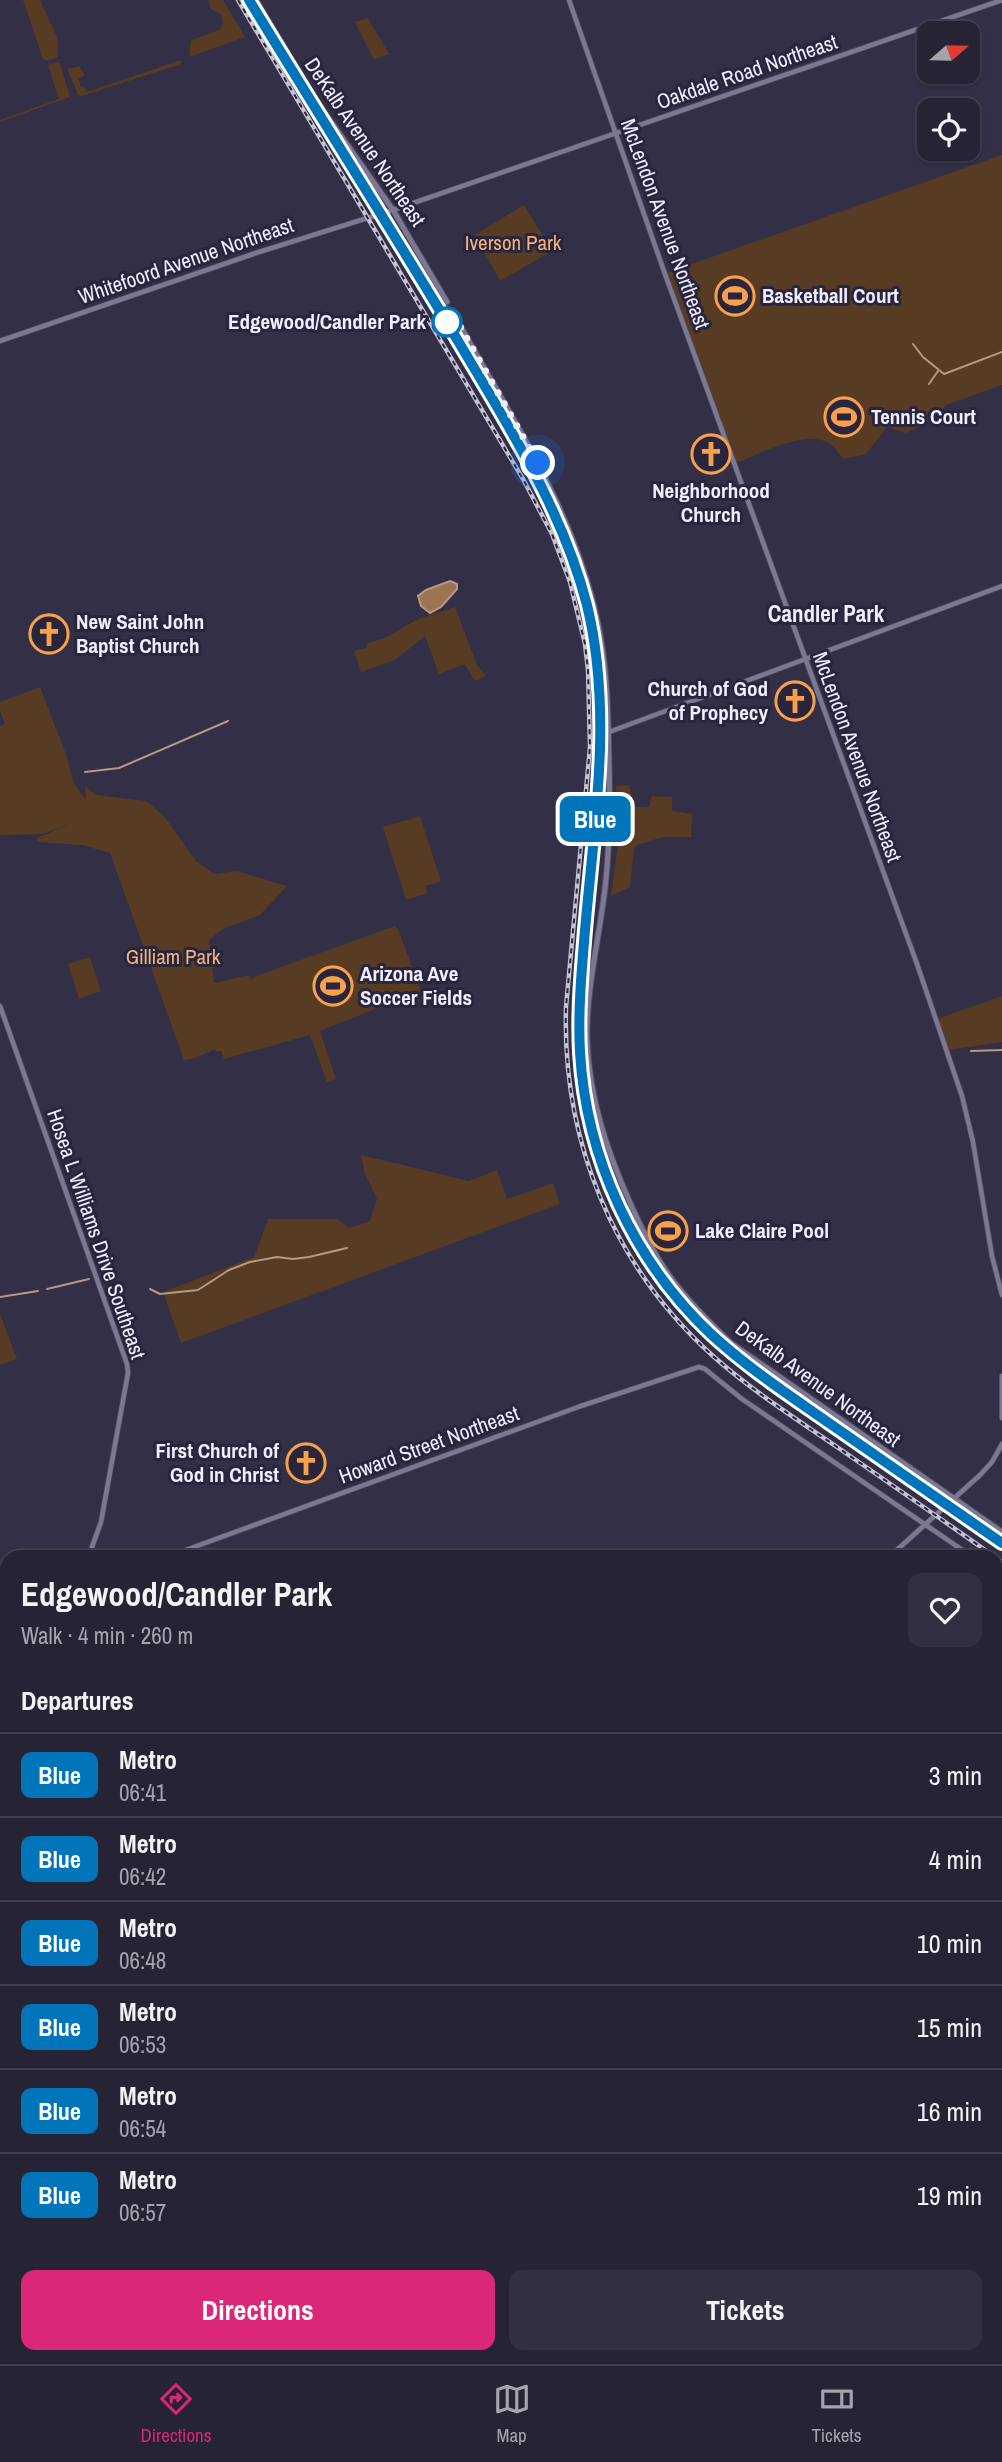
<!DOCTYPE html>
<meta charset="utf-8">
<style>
:root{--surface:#262334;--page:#322f40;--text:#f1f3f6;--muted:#a4a4ac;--line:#42404f;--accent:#db2777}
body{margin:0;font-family:"Archivo Narrow",sans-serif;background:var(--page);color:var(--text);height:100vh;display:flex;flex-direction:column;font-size:26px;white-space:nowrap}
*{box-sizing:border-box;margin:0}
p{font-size:23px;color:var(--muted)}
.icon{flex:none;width:38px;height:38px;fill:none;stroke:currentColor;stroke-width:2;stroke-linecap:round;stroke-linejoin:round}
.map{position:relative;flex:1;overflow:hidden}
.drawer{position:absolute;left:0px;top:1550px;width:1003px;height:814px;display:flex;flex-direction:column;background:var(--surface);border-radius:21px 21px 0 0;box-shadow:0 2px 5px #0004,0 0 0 2px var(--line)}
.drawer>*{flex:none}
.badge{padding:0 14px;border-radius:10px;font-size:24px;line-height:46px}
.needle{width:46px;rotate:70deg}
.controls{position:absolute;left:917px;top:21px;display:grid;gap:14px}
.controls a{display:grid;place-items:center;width:63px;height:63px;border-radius:14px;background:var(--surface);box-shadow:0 2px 5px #0004,0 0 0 2px var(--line);font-size:35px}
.you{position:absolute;width:35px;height:35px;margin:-18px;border:5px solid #fff;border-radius:50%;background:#1a73e8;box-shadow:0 0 0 10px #1a73e833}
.map>.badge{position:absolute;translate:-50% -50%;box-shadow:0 0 0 4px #fff}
h2{padding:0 21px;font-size:26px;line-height:63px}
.round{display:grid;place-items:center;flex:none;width:74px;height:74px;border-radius:14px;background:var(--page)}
.overview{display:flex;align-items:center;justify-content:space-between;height:119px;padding:0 21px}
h1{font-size:33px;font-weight:800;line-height:52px}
.button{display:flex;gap:14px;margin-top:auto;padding:14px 21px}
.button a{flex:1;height:80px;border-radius:14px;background:var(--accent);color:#fff;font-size:28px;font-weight:800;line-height:80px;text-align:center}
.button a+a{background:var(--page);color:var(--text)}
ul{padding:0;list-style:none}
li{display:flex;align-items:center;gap:21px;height:84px;padding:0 21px;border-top:2px solid var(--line)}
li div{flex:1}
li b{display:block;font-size:26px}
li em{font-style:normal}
li .badge{min-width:77px;font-weight:700;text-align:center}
.tab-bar{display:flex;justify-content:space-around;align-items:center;height:98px;border-top:2px solid var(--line);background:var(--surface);font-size:19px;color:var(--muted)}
.tab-bar a{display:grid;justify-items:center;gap:4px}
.tab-bar .active{color:var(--accent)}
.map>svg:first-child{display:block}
.green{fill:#573b23}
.water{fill:#9d7451;stroke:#b69985;stroke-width:2}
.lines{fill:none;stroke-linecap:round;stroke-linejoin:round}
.stream{stroke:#b69985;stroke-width:2}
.tertiary-casing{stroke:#4e4b5e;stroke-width:6}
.secondary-casing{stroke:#4e4b5e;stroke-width:7}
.primary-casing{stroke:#4e4b5e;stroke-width:7}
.tertiary{stroke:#7c7893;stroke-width:4.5}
.secondary{stroke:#7c7893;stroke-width:5}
.primary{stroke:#8f82c3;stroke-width:5}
.rail-casing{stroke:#c5c2d4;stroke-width:4.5}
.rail{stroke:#29253c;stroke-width:2;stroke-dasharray:5;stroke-linecap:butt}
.line-casing{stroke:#fff;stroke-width:16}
.line{stroke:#0274ba;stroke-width:10}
.walk{stroke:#f0eefe;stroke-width:7;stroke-dasharray:0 12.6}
.stop-dot{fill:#fff;stroke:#0274ba;stroke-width:3.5}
.labels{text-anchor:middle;stroke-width:6;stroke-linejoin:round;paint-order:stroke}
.street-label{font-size:21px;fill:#f0eefe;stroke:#29253c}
.park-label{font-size:21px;fill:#f2b47d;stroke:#29253c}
.poi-label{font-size:21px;font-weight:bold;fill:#f0eefe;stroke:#29253c;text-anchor:start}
.stop-label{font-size:21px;font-weight:bold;fill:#f0eefe;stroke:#29253c;text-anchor:end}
.neighbourhood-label{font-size:23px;font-weight:bold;fill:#f0eefe;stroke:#29253c}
</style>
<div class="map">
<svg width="1002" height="2364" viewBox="0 0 1002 2364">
<rect width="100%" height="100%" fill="#332f46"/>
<!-- green -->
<g class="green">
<path d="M23,0h17l18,39v18l-11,4 -4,-2z"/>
<path d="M208,0h15l22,37 -56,20 2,-17 29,-10 3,-8 -2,-8 -10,-5z"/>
<path d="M368,18l21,36 -15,6 -19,-38z"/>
<path d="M181,60v4l-99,32 -4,-1 -11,-26 12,-3 6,9 -7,4 3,8 3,-1 3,6z"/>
<path d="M57,62l3,1 10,34 -70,25v-2l59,-21 -11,-34z"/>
<path d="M1002,155v230l-56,20 -14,15 -26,13 -19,-6 -21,27 -23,5c-3,-4 -7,-10 -10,-13 -22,-20 -74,8 -97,17l-70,-190z"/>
<path d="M524,205l28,46 -52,30 -25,-46z"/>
<path d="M455,607l22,58 9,11 -11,5 -10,-17 -26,10 -14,-38 -30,24 -34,12 -7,-21 12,-3 2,-5 19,-6 31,-18z"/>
<path d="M40,687l26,67 7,27 13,20 -1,-15 11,9 50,6 18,15 32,45 18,13 23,-3 50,15 -27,29 -37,14 -14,11 5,43 35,-8 2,5 5,-4 139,-50 4,5 22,60 -101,40 16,48 -9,3 -17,-47 -86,24 -3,-8 -5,1 -1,-3 -19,9 -12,2 -74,-207 -28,-8 -45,-3v-4l37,-16 -31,12 -43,1v-109l5,-2 -5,-13v-9z"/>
<path d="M629,785l5,22h15l3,-11 20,1v14l20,3 -1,23h-28l-26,8 -3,3 -4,39 -19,9 7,-53 -2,-57z"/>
<path d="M420,816l21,65 -15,5 1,7 -21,7 -23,-73z"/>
<path d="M90,957l11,34 -22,8 -11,-35z"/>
<path d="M1002,996v46l-54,8 -11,-31z"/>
<path d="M361,1155l108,26 28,-11 10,29 46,-16 7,21 -379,139 -18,-51 91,-35 14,-38h70l11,9 21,-7 7,-22 -12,-25z"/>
<path d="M0,1314l17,45 -17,6z"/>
<path d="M996,2141l6,7v117l-6,2z"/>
</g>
<!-- water -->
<path class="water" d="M450,581l7,3v5l-16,18 -11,6 -9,-7 -3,-10 8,-6z"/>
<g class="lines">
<!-- stream -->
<g class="stream">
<path d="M913,344l10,13 21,17 58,-22"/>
<path d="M929,384l9,-13"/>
<path d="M85,772l34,-4 109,-47"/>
<path d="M971,1051l31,-1"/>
<path d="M47,1289l42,-10"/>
<path d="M150,1289l10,5 38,-4 31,-20 21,-8 27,-5 16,2 16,-2 38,-9"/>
<path d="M0,1297l38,-6"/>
<path d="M0,2101l7,1"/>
<path d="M996,2180l6,-5"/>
</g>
<!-- tertiary casing -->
<g class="tertiary-casing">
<g id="tertiary">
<path d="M569,0l96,274 252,690 45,132 11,46 19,114 10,39"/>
<path d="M0,341l256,-88 137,-43 609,-210"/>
<path d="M609,732l393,-146"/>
<path d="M0,1006l127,358 1,9 -27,149 -13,36"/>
<path d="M1002,1376v42"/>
<path d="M90,1552l35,6"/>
<path d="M164,1558l417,-152 118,-39 6,2 37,30 232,159"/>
<path d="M888,1558l92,-83 12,-13 10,-18"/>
<path d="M996,1573l6,4"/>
<path d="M996,2077l6,-4"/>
<path d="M996,2335l6,17"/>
<path d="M304,2357l2,7"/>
</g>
</g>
<!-- secondary casing -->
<g class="secondary-casing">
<g id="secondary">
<path d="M256,0l57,96 80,114 54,92"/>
<path d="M453,313c58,105 128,206 148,327 7,41 7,82 8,122 1,40 1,78 -3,117 -5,53 -20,107 -19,160 2,59 20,112 44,166 12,27 25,54 43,77 17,22 37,42 57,61l271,189"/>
</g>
</g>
<!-- primary casing -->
<g class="primary-casing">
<path id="primary" d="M0,2360l1,4"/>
</g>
<!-- tertiary -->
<use href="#tertiary" class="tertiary"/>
<!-- secondary -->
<use href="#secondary" class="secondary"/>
<!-- primary -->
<use href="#primary" class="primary"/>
<!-- rail casing -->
<g class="rail-casing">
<g id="rail">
<path d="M238,0l285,479 29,55 18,48 15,62 3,26 2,77 -24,260c-4,134 47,259 147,349 38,34 82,62 124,91 55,38 110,76 165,115"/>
<path d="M328,132l76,117 119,202 44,92"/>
<path d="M600,742c-3,67 -11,133 -16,200 -3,37 -6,74 -4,111 7,105 53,208 131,280 38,36 83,65 126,95 55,38 110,76 165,115"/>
</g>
</g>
<!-- rail -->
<use href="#rail" class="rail"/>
</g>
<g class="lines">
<!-- line casing -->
<g class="line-casing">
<path id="line" d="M249,0c71,117 145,233 215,351 48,81 99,161 123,254 27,111 6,225 -3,337 -3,36 -6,73 -4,110 6,106 54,210 132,283 36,33 77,60 117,88 58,40 115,80 173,120"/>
</g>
<!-- line -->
<use href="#line" class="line"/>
<!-- walk -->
<path class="walk" d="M447,322l6,-8 85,149"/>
</g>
<!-- icons -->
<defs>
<g id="stadium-ring" transform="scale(2.0125)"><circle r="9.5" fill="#29253c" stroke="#f8a04b" stroke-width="1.5"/><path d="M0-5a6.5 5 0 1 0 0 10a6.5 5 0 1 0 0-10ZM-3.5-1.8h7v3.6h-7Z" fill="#f8a04b"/></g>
<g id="church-ring" transform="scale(2.0125)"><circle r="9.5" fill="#29253c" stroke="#f8a04b" stroke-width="1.5"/><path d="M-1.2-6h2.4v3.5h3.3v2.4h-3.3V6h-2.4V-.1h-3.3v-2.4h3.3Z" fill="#f8a04b"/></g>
</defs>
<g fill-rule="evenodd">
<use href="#stadium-ring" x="735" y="296"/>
<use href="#stadium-ring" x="844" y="417"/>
<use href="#church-ring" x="711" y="454"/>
<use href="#church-ring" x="49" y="634"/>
<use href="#church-ring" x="795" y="701"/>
<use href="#stadium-ring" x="333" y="986"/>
<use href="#stadium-ring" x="668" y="1231"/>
<use href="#church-ring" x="306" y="1463"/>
</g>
<!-- markers -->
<circle class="stop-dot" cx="447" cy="322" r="14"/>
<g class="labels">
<!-- street labels -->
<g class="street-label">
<text transform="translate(747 72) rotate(-19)" y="7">Oakdale Road Northeast</text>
<text transform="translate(365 142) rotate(56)" y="7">DeKalb Avenue Northeast</text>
<text transform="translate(665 224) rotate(70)" y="7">McLendon Avenue Northeast</text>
<text transform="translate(186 261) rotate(-19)" y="7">Whitefoord Avenue Northeast</text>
<text transform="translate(857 757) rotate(70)" y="7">McLendon Avenue Northeast</text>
<text transform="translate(96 1234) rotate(71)" y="7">Hosea L Williams Drive Southeast</text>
<text transform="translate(818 1384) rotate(36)" y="7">DeKalb Avenue Northeast</text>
<text transform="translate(429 1445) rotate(-20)" y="7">Howard Street Northeast</text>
</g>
<!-- park labels -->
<g class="park-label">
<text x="513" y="250">Iverson Park</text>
<text x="173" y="964">Gilliam Park</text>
</g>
<!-- poi labels -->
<g class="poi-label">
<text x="762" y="303">Basketball Court</text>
<text x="871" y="424">Tennis Court</text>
<text x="711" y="498" text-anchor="middle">Neighborhood<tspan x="711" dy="24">Church</tspan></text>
<text x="76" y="629">New Saint John<tspan x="76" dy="24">Baptist Church</tspan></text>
<text x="768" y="696" text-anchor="end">Church of God<tspan x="768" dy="24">of Prophecy</tspan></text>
<text x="360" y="981">Arizona Ave<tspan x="360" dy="24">Soccer Fields</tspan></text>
<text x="695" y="1238">Lake Claire Pool</text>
<text x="279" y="1458" text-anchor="end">First Church of<tspan x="279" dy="24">God in Christ</tspan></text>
</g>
<!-- stop labels -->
<g class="stop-label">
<text x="426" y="329">Edgewood/Candler Park</text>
</g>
<!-- neighbourhood labels -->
<g class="neighbourhood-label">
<text x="826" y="622">Candler Park</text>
</g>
</g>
</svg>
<div class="controls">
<a><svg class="needle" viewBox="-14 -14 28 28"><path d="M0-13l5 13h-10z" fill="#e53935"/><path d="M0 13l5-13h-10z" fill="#a4a4ac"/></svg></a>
<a><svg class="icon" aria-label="locate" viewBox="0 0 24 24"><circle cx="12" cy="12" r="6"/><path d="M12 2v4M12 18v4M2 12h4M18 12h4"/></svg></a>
</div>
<div class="you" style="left:538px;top:463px"></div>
<b class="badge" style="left:595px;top:819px;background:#0274ba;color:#fff">Blue</b>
<section class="drawer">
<div class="overview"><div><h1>Edgewood/Candler Park</h1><p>Walk · 4 min · 260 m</p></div><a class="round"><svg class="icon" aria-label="heart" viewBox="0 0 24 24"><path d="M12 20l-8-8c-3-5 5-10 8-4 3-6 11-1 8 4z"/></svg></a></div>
<h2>Departures</h2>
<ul>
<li><span class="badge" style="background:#0274ba;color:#fff">Blue</span><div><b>Metro</b><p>06:41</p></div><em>3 min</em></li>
<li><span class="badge" style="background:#0274ba;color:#fff">Blue</span><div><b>Metro</b><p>06:42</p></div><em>4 min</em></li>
<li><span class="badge" style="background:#0274ba;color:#fff">Blue</span><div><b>Metro</b><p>06:48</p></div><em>10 min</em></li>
<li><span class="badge" style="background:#0274ba;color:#fff">Blue</span><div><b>Metro</b><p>06:53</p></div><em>15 min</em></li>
<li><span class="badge" style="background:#0274ba;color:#fff">Blue</span><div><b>Metro</b><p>06:54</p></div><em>16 min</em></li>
<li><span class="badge" style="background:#0274ba;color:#fff">Blue</span><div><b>Metro</b><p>06:57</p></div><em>19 min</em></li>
</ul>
<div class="button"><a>Directions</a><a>Tickets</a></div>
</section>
</div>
<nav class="tab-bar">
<a class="active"><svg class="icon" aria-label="directions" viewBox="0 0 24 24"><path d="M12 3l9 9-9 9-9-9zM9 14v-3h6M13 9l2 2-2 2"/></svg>Directions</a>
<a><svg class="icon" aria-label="map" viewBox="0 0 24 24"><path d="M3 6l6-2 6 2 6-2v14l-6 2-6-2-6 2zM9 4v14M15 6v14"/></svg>Map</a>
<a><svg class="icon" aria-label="tickets" viewBox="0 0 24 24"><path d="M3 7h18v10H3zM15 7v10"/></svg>Tickets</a>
</nav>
